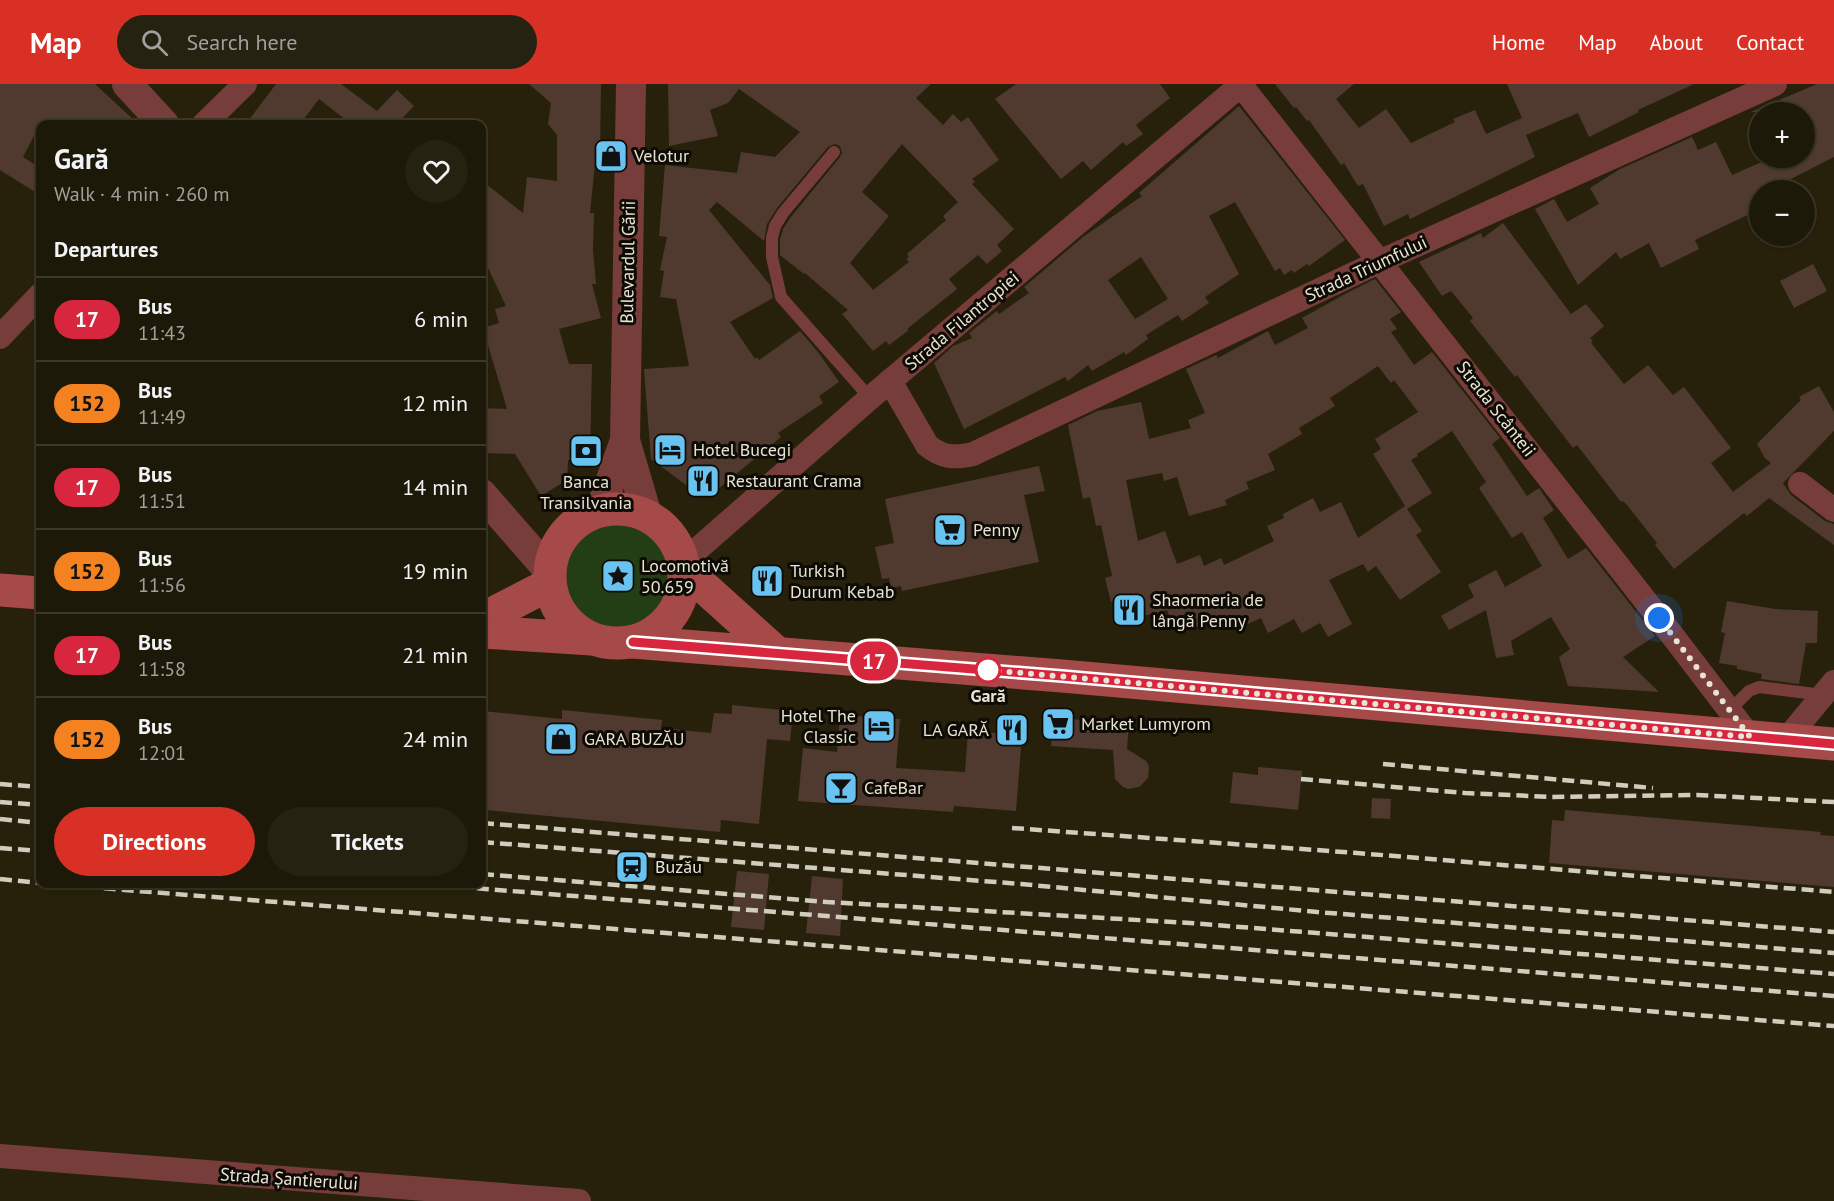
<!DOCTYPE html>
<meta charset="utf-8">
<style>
:root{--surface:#1d1908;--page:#252212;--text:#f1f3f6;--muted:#a0a09c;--line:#3b3829;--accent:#d93025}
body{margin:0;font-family:"PT Sans",sans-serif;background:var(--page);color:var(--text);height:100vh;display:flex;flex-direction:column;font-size:22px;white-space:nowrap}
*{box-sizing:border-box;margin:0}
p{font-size:20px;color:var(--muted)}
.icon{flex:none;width:33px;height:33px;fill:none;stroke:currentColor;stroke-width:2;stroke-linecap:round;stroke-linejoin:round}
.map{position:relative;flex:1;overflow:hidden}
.drawer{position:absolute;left:36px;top:36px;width:450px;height:768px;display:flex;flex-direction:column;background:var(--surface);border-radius:12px;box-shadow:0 2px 4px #0004,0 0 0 2px var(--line)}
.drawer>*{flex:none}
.badge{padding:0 12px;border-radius:20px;font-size:21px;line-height:39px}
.fabs{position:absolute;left:1749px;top:18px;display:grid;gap:12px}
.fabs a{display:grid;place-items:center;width:66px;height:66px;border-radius:50%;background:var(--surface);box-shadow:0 2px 4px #0004,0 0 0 2px var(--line);font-size:30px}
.you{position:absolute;width:30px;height:30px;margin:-15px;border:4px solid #fff;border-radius:50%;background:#1a73e8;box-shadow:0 0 0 9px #1a73e833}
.map>.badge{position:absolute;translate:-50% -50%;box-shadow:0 0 0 3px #fff}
h2{padding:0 18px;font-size:22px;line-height:54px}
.round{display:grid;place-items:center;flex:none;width:63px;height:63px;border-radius:32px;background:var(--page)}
.head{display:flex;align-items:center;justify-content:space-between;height:102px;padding:0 18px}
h1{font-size:28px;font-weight:800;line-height:45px}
.primary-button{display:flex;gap:12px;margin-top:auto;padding:12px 18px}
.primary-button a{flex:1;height:69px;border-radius:36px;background:var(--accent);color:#fff;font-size:24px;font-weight:800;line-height:69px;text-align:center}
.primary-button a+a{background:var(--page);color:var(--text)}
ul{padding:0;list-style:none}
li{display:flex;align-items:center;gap:18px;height:84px;padding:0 18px;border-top:2px solid var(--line)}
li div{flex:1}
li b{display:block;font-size:22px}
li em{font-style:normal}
li .badge{min-width:66px;font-weight:700;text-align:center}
header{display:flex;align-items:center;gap:36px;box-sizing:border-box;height:84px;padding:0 30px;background:var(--accent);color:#fff}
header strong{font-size:28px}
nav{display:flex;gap:33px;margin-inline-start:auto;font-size:21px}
.search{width:420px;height:54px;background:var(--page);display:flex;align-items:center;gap:15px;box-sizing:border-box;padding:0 21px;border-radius:33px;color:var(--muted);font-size:22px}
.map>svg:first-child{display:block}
.green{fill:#233d15}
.building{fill:#503a2f;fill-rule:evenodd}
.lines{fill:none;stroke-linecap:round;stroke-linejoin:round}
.service{stroke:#773d3b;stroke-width:12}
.minor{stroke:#773d3b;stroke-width:24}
.tertiary{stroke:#773d3b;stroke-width:30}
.secondary{stroke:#a64949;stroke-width:33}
.rail{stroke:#d0ccbe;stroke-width:4.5;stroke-dasharray:12 6;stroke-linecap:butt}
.line-casing{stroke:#fff;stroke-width:14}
.line{stroke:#d7263d;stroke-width:9}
.walk{stroke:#e7e3d6;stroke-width:6;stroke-dasharray:0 10.8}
.stop-dot{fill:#fff;stroke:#d7263d;stroke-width:3}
.labels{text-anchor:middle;stroke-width:6;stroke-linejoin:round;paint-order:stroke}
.poi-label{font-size:18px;fill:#e7e3d6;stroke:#0e0b04;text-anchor:start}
.street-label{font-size:18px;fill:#e7e3d6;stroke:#0e0b04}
.stop-label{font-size:18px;font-weight:bold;fill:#e7e3d6;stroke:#0e0b04}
</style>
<header>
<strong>Map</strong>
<div class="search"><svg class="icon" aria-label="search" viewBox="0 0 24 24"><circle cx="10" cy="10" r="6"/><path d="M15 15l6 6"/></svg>Search here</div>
<nav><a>Home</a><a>Map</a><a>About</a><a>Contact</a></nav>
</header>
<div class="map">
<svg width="1834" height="1117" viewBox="0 0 1834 1117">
<rect width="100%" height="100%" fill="#27210b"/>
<!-- green -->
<circle class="green" cx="617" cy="492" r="51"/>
<!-- building -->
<g class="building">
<path d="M0,0h95l43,40h-98l-17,33 17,11v27l-40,-25z"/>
<path d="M276,0h65l36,27 20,-21 17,16 -17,18h-46l-32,-25 -19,25h-54z"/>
<path d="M529,0h72l-1,70h-4l-6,59h4l-1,37 3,34h-4l9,34 -42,11 10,35h23l-2,96h-22l-1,20 -26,16 -26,-42 -33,-1v-45l25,1 -24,-81 16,-5 -4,-14 11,-3 -18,-38 -6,3v-90l41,32 4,-36 30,4v-46l-9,-11 3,-21z"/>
<path d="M668,0h263l-15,14 27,27 10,-11 8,8 7,-5 31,43 -27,19 3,3 -3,2 42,45 -17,16 5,6 -15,13 -9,-9 -29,24 8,10 -50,40 2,1 -20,15 -3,-4 -13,10 -31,-37 6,-4 -43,-37 -1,1 -24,-19v-16l3,-10 7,-11 50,-61 2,-4 -2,-7 -5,-2 -7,3 -51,61 -10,16 -3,17 -47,-39 -8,8 61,75 3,13 -43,24 25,37 2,-2 2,3 41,-29 18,21 21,30 -20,14 4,7 -45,30 3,4 -63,52 -28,-1 -39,-29 -7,-90 45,-3 -13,-67 -16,-2 4,-26 -4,-1 7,-33 -8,-1 6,-71 72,8 4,-21 34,5 25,-25 -61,-43 -11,14 -18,7 8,26 -49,10zM902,60l56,58 -15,14 3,4 -39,34 2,3 -3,2 3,3 -36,28 -23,-27 39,-47 -27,-24z"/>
<path d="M1016,0h144l10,14 -34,27 7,9 -17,12 -3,-4 -32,28 -8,-9 -22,18 -66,-80z"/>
<path d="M1275,0h79l-18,15 23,29 27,-19 25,34 44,-21 -2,-3 22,-9 11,24 36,-16 -15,-34h187l-56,26 1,2 -50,25 -11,-24 -52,22 9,22 -125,62 -2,-5 -24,12 -21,-42 -5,2 -14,-23 -3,2 -32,-45 -2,1 -11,-14 -2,1z"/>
<path d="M1817,0h17v73l-49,25 3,8h-28v19l-65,31 4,9 -38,19 -12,-25 -29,16 -4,-7 -38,33 -43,-76 19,-10 13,23 32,-18 -9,-16 30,-19 72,-32 6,13 18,-8 16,33 39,-17h3l3,7 16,-7h11v-46h-53z"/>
<path d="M1239,22l106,134 -36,26 -2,-2 -13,9 -2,-3 -8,5 -4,-7 -5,3 -40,-69 -26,14 30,58 -34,23 4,6 -27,18 -4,-6 -32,20 2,4 -22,16 -2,-3 -32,19 -4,-6 -20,16 -3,-4 -101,52 -30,-66 19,-17 19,-8 -3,-5 28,-22 2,3 30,-21 -5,-6 59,-50 59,-41 -3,-3zM1141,173l27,42 -33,20 -27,-39z"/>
<path d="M1503,139l68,91 15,-10 18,22 -14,12 3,3 -2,2 33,41 24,-19 25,30 11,-8 47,61 -20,15 22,29 38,-29 -6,-5 -8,-14 44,-44 -2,-3 20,-11 15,26v19l-51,52 8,12 34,26 9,3v21l-65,-47 -22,18 -3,-3 -70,56 -19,-24 2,-2 -30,-38 -4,-4 -2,1 -44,-57 -4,3 -56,-73 -2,2 -45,-56 3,-3 -22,-27 -9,5 -23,-34 62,-29 2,5z"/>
<path d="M1813,180l14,27 -33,17 -14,-27z"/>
<path d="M1375,195l26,33 -11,7 7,10 -6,3 23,33 18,-13 68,86 -8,6 35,52 12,-8 15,22 -11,8 25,41 18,-11 69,88 -32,21 36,35 -91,-6 -9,-29 11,-8 -19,-32 -40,24 3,14 -18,3 -10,-48 -37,20 -8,-14 33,-19 -6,-12 28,-15 9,17 37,-21 -20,-34 -10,6 -33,-50 7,-6 -34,-51 -35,23 1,2 -7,4 21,33 -25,16 -34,-55 8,-5 -6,-10 43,-27 -24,-32 -3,3 -13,-17 -48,32 5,8 -36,22 3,6 -34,20 7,16 -29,12 3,7 -24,11 2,5 -38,11 -12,-39 -13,4 -2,-8 -36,7 12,61 27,-10 12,33 23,-9 4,11 17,-8 3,7 50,-24 -7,-15 17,-8 -1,-4 30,-16 7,14 21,-10 17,36 47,-32 17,25 -6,4 25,37 -41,28 -24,-34 -8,6 -5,-8 -34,16 23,44 -24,13 -8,-14 -18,10 -8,-14 -26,14 -7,-15 -26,12 -4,-10 -19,7 -2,-5 -34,12 -9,-24 -43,11 -5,-21 -8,2 -6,-24 7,-2 -11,-51 -5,1 -6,-29 -7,2 -15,-74 29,-14 44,-9 8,37 42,-11 -3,-8 17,-7 -19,-44 30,-14 2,3 50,-27 7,14 33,-17 -6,-10 43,-24z"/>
<path d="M1039,382l6,25 -21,4 15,67 -137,29 -1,-5 -10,2 -2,-10 -7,1 -7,-32 19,-4 -9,-44z"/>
<path d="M1727,517l48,8 43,2 -1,32h-11l-7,41 -38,-5 1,-5 -25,-5v-3l-18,-3 6,-30 -4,-1z"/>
<path d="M732,621l61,6 -3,30 -23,-2 -8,85 -38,-4 -1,12 -235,-22 3,-30h-6v-69l80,8v-9l100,10 -1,8 50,5 3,-20 18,1z"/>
<path d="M840,631l60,4 -4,49 69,4 3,-41 54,4 -6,76 -62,-5 -1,6 -155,-11 5,-53 34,4z"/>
<path d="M1053,634l76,5 -2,26 19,12 3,5 -1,12 -9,9 -11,2 -5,-2 -8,-8 -2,-29 -62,-4z"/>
<path d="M1258,683l44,4 -4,39 -68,-7 3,-31 25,3z"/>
<path d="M1372,714l19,1 -1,20 -19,-1z"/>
<path d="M1565,726l256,22 -1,3 14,1v51l-285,-24 3,-43 12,1z"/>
<path d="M737,787l32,3 -5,56 -33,-3z"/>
<path d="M812,792l31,3 -3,57 -34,-3z"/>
</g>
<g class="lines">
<!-- service -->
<g class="service">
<path d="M834,68l-51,61 -8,13 -3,12v19l9,40 89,101"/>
<path d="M1731,625l18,-18 10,-4 64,8"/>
</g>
<!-- minor -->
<g class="minor">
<path d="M1240,0l419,534 91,119"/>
<path d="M204,40l41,-40"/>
<path d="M0,253l40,-42"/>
<path d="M890,297l37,64c15,13 28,13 46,9l408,-193 394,-177"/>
<path d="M1800,400l34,26"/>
<path d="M684,477l186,-163 372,-314"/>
<path d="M1786,656l48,-58"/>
<path d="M0,1072l579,45"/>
</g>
<!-- tertiary -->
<g class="tertiary">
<path d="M127,0l37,40"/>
<path d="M631,0l-6,356 22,75"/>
<path d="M482,410l68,78"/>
<path d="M600,427l25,-71"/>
</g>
<!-- secondary -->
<g class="secondary">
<circle cx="617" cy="492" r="67"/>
<path d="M685,486l92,83"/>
<path d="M0,506l40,3"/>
<path d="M482,535l68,-35"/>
<path d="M482,548l110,7"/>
<path d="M633,558l429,34 772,68"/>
</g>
<!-- rail -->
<g class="rail">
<path d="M1383,680l270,24"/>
<path d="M1301,695l164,14 87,4 145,-2 137,7"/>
<path d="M0,700l40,3"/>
<path d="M0,718l40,3"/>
<path d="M0,735l40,4"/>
<path d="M482,739l1352,109"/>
<path d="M1012,744l345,25 477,39"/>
<path d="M482,758l539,42 296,28 517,41"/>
<path d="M0,764l40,3"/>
<path d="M482,790l345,28 363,21 644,51"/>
<path d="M0,795l40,4"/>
<path d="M50,800l1784,142"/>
<path d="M423,800l1411,112"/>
</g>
</g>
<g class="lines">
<!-- line casing -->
<g class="line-casing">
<path id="line" d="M633,558l429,34 772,68"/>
</g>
<!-- line -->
<use href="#line" class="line"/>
<!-- walk -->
<path class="walk" d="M988,586l762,67 -91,-119"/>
</g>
<!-- icons -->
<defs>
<g id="shop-square" transform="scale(1.725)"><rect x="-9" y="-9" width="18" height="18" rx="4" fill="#69c3f1" stroke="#0e0b04"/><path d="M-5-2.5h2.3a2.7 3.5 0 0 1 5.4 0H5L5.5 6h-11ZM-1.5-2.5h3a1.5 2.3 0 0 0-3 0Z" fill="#111"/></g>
<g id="hotel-square" transform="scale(1.725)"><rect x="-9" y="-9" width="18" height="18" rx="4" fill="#69c3f1" stroke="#0e0b04"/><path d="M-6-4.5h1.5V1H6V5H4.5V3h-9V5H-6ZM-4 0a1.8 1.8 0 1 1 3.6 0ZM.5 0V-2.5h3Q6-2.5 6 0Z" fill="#111"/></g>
<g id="bank-square" transform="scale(1.725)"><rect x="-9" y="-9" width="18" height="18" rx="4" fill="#69c3f1" stroke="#0e0b04"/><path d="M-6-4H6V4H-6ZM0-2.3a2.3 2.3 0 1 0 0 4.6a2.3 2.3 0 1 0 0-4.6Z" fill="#111"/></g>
<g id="restaurant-square" transform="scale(1.725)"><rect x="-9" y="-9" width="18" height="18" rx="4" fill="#69c3f1" stroke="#0e0b04"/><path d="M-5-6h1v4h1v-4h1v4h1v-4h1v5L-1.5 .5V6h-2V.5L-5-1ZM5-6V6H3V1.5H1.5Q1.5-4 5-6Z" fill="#111"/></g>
<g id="supermarket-square" transform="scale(1.725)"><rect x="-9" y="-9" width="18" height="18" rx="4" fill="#69c3f1" stroke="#0e0b04"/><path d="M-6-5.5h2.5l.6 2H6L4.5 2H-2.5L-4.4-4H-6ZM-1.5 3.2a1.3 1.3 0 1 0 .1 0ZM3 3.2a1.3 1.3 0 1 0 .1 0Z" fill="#111"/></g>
<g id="sight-square" transform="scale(1.725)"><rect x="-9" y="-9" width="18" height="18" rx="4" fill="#69c3f1" stroke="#0e0b04"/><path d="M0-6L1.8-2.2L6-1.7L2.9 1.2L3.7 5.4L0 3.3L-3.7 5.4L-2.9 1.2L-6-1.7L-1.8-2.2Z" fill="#111"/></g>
<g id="bar-square" transform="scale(1.725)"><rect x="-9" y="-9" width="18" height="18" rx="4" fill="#69c3f1" stroke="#0e0b04"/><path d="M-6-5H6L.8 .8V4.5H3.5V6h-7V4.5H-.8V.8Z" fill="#111"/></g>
<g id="station-square" transform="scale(1.725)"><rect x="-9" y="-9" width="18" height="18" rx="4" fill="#69c3f1" stroke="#0e0b04"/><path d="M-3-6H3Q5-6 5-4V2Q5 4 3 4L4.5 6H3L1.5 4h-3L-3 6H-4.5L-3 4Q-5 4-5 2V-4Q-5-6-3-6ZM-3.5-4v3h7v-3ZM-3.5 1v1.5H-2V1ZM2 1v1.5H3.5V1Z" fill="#111"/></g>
</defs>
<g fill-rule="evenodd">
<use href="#shop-square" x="611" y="72"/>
<use href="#hotel-square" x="670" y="366"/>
<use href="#bank-square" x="586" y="367"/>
<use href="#restaurant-square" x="703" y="397"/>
<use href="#supermarket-square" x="950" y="446"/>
<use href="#sight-square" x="618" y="492"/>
<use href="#restaurant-square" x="767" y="497"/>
<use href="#restaurant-square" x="1129" y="526"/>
<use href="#supermarket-square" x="1058" y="640"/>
<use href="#hotel-square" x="879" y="642"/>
<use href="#restaurant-square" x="1012" y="646"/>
<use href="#shop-square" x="561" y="655"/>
<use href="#bar-square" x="841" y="704"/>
<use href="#station-square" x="632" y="783"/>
</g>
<!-- markers -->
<circle class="stop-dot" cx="988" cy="586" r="12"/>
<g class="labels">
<!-- poi labels -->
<g class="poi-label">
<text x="634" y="78">Velotur</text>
<text x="693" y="372">Hotel Bucegi</text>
<text x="726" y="403">Restaurant Crama</text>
<text x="586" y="404" text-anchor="middle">Banca<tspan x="586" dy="21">Transilvania</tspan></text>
<text x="973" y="452">Penny</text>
<text x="641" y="488">Locomotivă<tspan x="641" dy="21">50.659</tspan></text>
<text x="790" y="493">Turkish<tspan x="790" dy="21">Durum Kebab</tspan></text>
<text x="1152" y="522">Shaormeria de<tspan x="1152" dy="21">lângă Penny</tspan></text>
<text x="856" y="638" text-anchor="end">Hotel The<tspan x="856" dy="21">Classic</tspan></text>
<text x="1081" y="646">Market Lumyrom</text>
<text x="989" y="652" text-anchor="end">LA GARĂ</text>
<text x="584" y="661">GARA BUZĂU</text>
<text x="864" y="710">CafeBar</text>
<text x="655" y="789">Buzău</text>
</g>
<!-- street labels -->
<g class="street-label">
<text transform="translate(628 178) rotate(-89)" y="6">Bulevardul Gării</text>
<text transform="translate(1366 185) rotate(-25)" y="6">Strada Triumfului</text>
<text transform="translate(962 237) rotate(-40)" y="6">Strada Filantropiei</text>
<text transform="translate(1496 325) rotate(52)" y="6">Strada Scânteii</text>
<text transform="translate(289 1095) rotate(4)" y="6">Strada Șantierului</text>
</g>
<!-- stop labels -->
<g class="stop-label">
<text x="988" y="618">Gară</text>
</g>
</g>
</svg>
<div class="fabs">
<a>+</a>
<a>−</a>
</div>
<div class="you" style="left:1659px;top:534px"></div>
<b class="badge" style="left:874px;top:577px;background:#d7263d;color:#fff">17</b>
<section class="drawer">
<div class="head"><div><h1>Gară</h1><p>Walk · 4 min · 260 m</p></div><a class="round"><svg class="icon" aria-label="heart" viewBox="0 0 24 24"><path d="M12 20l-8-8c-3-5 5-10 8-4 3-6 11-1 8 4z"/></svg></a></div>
<h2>Departures</h2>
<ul>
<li><span class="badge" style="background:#d7263d;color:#fff">17</span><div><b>Bus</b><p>11:43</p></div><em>6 min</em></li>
<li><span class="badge" style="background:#f58220;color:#111">152</span><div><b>Bus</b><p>11:49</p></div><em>12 min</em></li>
<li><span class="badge" style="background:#d7263d;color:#fff">17</span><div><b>Bus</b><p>11:51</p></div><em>14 min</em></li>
<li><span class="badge" style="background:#f58220;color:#111">152</span><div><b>Bus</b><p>11:56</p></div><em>19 min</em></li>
<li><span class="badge" style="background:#d7263d;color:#fff">17</span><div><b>Bus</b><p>11:58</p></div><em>21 min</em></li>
<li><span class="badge" style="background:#f58220;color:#111">152</span><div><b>Bus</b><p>12:01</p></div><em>24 min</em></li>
</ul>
<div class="primary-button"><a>Directions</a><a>Tickets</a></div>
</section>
</div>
